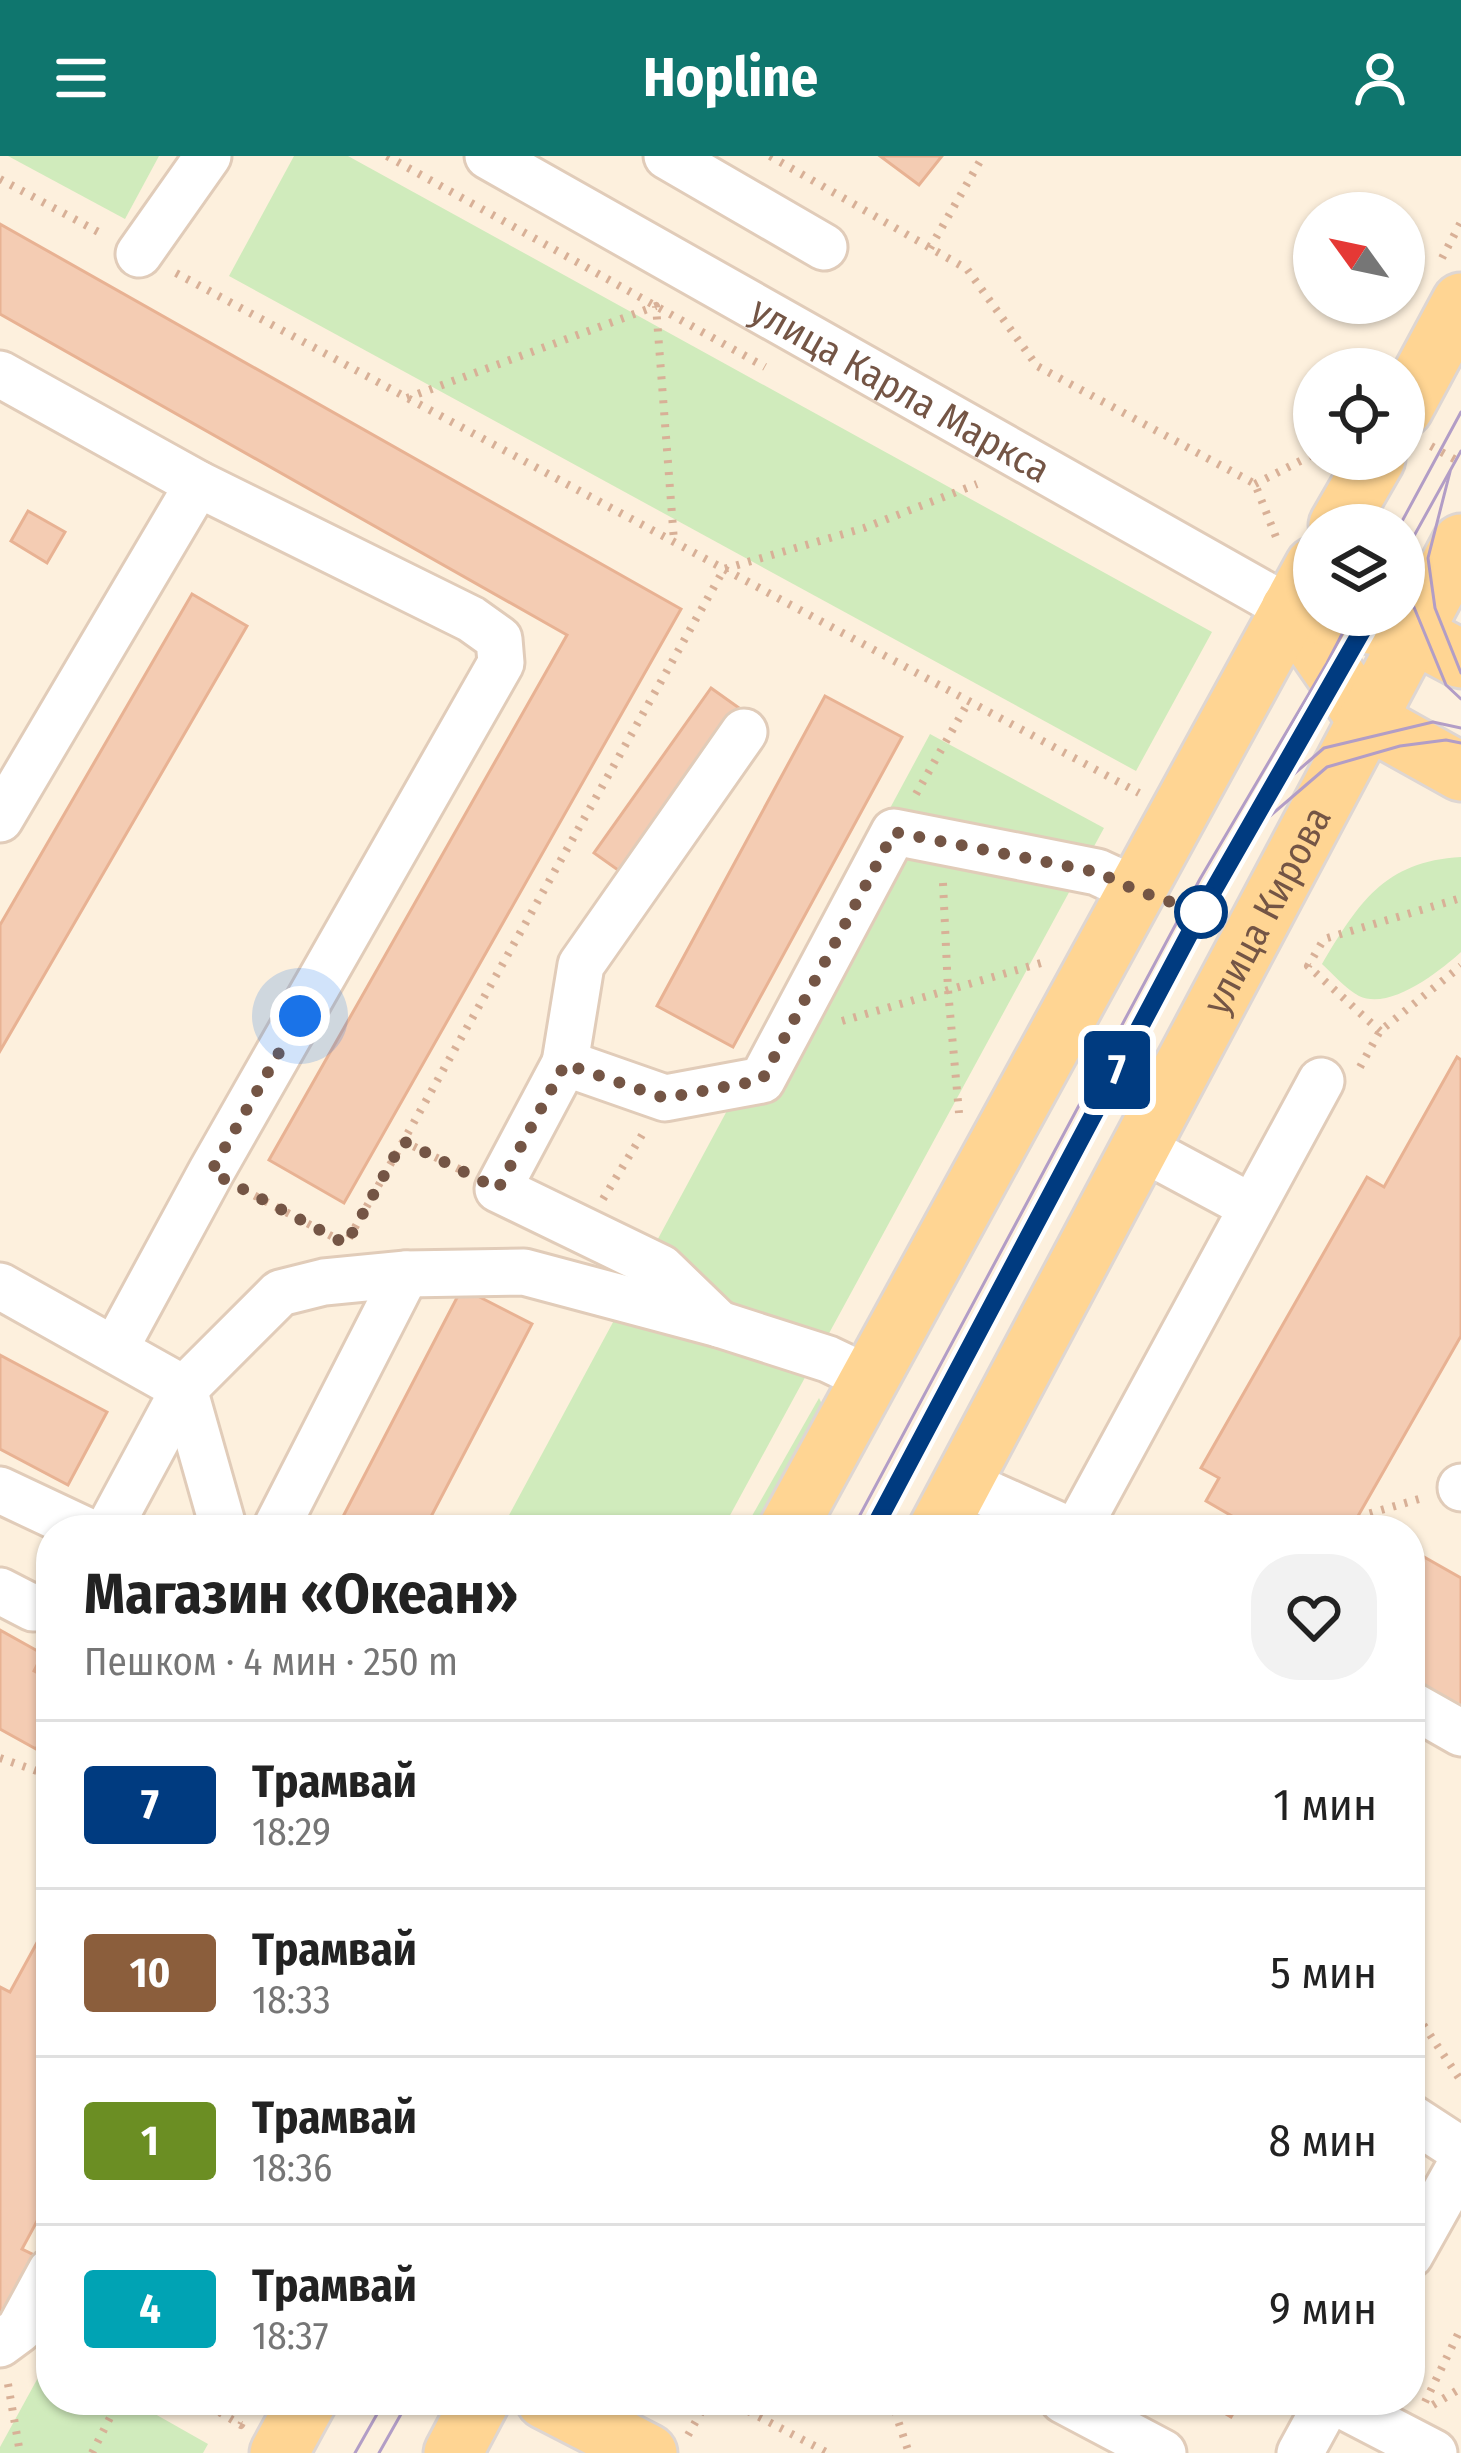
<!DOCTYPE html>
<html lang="ru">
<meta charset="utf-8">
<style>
:root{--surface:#fff;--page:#f2f2f2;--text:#222;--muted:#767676;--line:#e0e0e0;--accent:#0f766e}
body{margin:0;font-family:"Fira Sans Condensed",sans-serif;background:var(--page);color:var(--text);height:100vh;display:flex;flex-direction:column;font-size:45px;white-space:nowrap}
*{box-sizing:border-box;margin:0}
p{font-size:39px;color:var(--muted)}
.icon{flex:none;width:66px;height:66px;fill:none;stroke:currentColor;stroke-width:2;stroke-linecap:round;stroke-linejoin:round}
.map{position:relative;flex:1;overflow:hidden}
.sheet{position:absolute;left:36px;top:1359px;width:1389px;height:900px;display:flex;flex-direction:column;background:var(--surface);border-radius:48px;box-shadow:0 3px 9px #0004}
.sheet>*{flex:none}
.badge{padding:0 24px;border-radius:9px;font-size:42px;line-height:78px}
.needle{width:78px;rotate:303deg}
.buttons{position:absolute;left:1293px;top:36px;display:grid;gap:24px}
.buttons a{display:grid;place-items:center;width:132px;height:132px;border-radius:50%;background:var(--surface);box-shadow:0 3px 9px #0004;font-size:60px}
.you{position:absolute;width:60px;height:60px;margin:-30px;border:9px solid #fff;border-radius:50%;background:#1a73e8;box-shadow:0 0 0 18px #1a73e833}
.map>.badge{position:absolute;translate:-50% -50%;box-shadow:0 0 0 6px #fff}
.round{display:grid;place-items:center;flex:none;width:126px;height:126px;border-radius:48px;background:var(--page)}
.overview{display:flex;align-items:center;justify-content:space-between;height:204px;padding:0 48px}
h1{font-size:57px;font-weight:700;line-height:90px}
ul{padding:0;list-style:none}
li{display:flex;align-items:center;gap:36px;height:168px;padding:0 48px;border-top:3px solid var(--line)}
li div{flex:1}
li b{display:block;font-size:45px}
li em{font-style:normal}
li .badge{min-width:132px;font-weight:700;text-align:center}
header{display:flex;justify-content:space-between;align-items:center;height:156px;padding:0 48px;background:var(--accent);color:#fff;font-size:54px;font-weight:700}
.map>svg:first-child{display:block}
.green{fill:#d0ebbc}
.building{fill:#f4ccb3;stroke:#e8b293;stroke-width:3}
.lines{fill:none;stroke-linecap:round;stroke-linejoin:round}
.minor-casing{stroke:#e1ccb9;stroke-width:51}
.major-casing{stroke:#ded6d2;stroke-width:63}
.path{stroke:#d8b097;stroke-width:8;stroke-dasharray:3 9;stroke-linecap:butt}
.minor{stroke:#fff;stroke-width:45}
.major{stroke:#ffd593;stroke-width:57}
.tram{stroke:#b29dc6;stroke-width:3}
.line-casing{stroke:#fff;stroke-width:27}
.line{stroke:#003b80;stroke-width:18}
.walk{stroke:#745545;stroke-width:12;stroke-dasharray:0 21.6}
.stop-dot{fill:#fff;stroke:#003b80;stroke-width:6}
.labels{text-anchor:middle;stroke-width:9;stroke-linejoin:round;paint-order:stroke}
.street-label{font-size:39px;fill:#745545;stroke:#fff4e5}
</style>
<header><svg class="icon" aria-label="menu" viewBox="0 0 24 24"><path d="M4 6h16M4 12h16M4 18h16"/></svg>Hopline<svg class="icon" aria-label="person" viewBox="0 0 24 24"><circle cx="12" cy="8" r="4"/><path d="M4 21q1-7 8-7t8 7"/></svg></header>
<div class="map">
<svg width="1461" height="2297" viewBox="0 0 1461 2297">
<rect width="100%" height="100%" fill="#fdf0dd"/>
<!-- green -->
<g class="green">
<path d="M8,0h151l-34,63z"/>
<path d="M294,0h54l864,476 -76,139 -907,-495z"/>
<path d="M930,578l174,94 -382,702h-221z"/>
<path d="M1461,701v95c-21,19 -71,59 -102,44 -13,-7 -26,-22 -37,-32 36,-60 62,-103 139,-107z"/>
<path d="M819,1242l6,12 -49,120h-32z"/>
<path d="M51,2198v46h111l-7,14 53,30 -5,9h-203v-6z"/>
</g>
<!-- building -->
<g class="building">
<path d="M880,0h62l-23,29z"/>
<path d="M0,68l681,385 -337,594 -75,-43 298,-525 -567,-321z"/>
<path d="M28,355l37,21 -18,31 -36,-22z"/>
<path d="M192,438l55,32 -247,425v-126z"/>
<path d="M711,532l38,27 -117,165 -38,-27z"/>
<path d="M825,540l77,41 -169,310 -76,-41z"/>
<path d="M1457,901l4,3v276l-111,194h-39l-8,-5 -3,5h-44l-50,-29 13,-23 -18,-10 166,-291 17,10z"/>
<path d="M462,1132l70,36 -108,206h-88z"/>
<path d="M0,1199l107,57 -39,73 -68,-36z"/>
<path d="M1410,1393l51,29v137l-51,-29z"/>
<path d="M0,1474l43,24 -9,17 17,9v41l-15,28 -36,-20z"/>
<path d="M51,1761v278l-29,54 12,6 -34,64v-332l10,5z"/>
<path d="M1202,2244h39l-10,17z"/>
</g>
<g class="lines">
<!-- minor casing -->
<g class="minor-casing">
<g id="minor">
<path id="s1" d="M488,0l802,453"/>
<path d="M667,0l157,91"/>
<path d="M139,98l69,-98"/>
<path d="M0,218l198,110 273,135 28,20 2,24 -290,509 -96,177"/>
<path d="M0,663l198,-335"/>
<path d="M565,907l16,-98 163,-233"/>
<path d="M1140,991l112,60"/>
<path d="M0,1130l184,103 96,-96 44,-11 82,-8 118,-2 195,52 109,35 42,20"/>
<path d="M719,1168l-58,-56 -163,-79 67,-126 100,35 97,-18 132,-248 203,40 41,19"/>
<path d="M184,1233l40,141"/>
<path d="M962,1326l107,48"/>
<path d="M1461,1331v1"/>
<path d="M0,1334l85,40"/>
<path d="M108,1374l76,-141"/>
<path d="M275,1374l131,-256"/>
<path d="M1077,1374l244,-449"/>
<path d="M0,1435l33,17 18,-5"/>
<path d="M1410,1548l51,29"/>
<path d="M1410,1961l51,33"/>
<path d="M1410,2099l51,-91"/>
<path d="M0,2188l19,-14 32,-59"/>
<path d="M1063,2244l100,53"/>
<path d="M1332,2244l102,53"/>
<path d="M1300,2297l29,-53"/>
</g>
</g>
<!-- major casing -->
<g class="major-casing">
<g id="major">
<path d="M1404,252l57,-106"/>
<path d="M1338,369l38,-66"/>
<path d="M1290,453l76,110 95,53"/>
<path d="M1320,459l92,18 49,26"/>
<path d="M787,1374l527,-964"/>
<path id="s2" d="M937,1374l524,-987"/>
<path d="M545,2244l103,53"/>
<path d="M279,2297l29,-53"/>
<path d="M453,2297l28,-53"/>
</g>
</g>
<!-- path -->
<g class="path">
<path d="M387,0l378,211"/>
<path d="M770,0l197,113 70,97 218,118 21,53"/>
<path d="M0,23l104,56"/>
<path d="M930,92l53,-92"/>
<path d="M1442,102l19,-36"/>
<path d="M176,117l963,520"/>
<path d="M407,242l249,-92 18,235"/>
<path d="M1431,290l30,17"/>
<path d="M1255,328l59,-30"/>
<path d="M916,638l53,-93"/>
<path d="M943,727l5,107 11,123"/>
<path d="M842,865l199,-58"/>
<path d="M1380,875l-72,-65 16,-27 137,-41"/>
<path d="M1360,911l20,-36 81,-65"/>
<path d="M403,985l62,31"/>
<path d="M244,1034l93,49"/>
<path d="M603,1043l39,-64"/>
<path d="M349,1082l375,-669 140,-41 113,-44"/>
<path d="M1354,1374l10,-15 62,-18"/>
<path d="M0,1602l51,18"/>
<path d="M1410,1849l51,76"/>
<path d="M8,2228l12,69"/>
<path d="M199,2244l42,25 1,-2"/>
<path d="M727,2244l101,53"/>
<path d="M891,2244l18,53"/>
<path d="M1425,2246l36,-74"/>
<path d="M1433,2249l28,-17"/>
<path d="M688,2279l20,-35"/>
<path d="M92,2297l27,-53"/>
</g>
<!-- minor -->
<use href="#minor" class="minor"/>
<!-- major -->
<use href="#major" class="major"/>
<!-- tram -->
<g class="tram">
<path d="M1450,316l-22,86 7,50 26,65"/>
<path d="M1400,369l61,-113"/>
<path d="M1404,398l57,-103"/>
<path d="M1404,427l42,102 15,14"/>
<path d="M1249,657l75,-65 109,-26 28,6"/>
<path d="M1242,684l85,-73 73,-21 46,-6 15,3"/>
<path d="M852,1374l348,-651 127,-216 25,-48"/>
<path d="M873,1374l84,-159"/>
<path d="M355,2297l30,-53"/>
<path d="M379,2297l30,-53"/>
</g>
</g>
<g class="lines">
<!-- line casing -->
<g class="line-casing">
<path id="line" d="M873,1374l328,-618 170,-297"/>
</g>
<!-- line -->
<use href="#line" class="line"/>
<!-- walk -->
<path class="walk" d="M300,860l-89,156 135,72 57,-103 95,48 67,-125 100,34 97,-18 132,-248 203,40 41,19 63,21"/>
</g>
<!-- markers -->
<circle class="stop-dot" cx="1201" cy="756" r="24"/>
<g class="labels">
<!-- street labels -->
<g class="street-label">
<text dy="14" stroke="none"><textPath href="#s1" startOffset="474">улица Карла Маркса</textPath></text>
<text dy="14" stroke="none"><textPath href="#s2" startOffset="702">улица Кирова</textPath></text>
</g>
</g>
</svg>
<div class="buttons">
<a><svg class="needle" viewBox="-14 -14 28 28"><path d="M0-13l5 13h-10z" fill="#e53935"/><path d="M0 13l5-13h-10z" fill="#767676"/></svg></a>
<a><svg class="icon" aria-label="locate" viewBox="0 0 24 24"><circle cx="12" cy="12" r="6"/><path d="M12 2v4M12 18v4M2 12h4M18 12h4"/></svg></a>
<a><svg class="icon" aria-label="layers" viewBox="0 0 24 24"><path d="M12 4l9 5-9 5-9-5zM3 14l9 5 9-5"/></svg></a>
</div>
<div class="you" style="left:300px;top:860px"></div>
<b class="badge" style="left:1117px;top:914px;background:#003b80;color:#fff">7</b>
<section class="sheet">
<div class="overview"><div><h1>Магазин «Океан»</h1><p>Пешком · 4 мин · 250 m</p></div><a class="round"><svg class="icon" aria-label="heart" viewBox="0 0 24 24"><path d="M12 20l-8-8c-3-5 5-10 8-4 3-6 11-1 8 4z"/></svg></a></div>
<ul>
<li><span class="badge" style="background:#003b80;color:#fff">7</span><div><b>Трамвай</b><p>18:29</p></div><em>1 мин</em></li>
<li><span class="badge" style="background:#8b5e3c;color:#fff">10</span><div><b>Трамвай</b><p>18:33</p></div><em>5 мин</em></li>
<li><span class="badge" style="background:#6b8e23;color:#fff">1</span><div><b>Трамвай</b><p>18:36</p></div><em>8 мин</em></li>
<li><span class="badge" style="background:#00a3b4;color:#fff">4</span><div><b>Трамвай</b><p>18:37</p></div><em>9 мин</em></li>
</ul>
</section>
</div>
